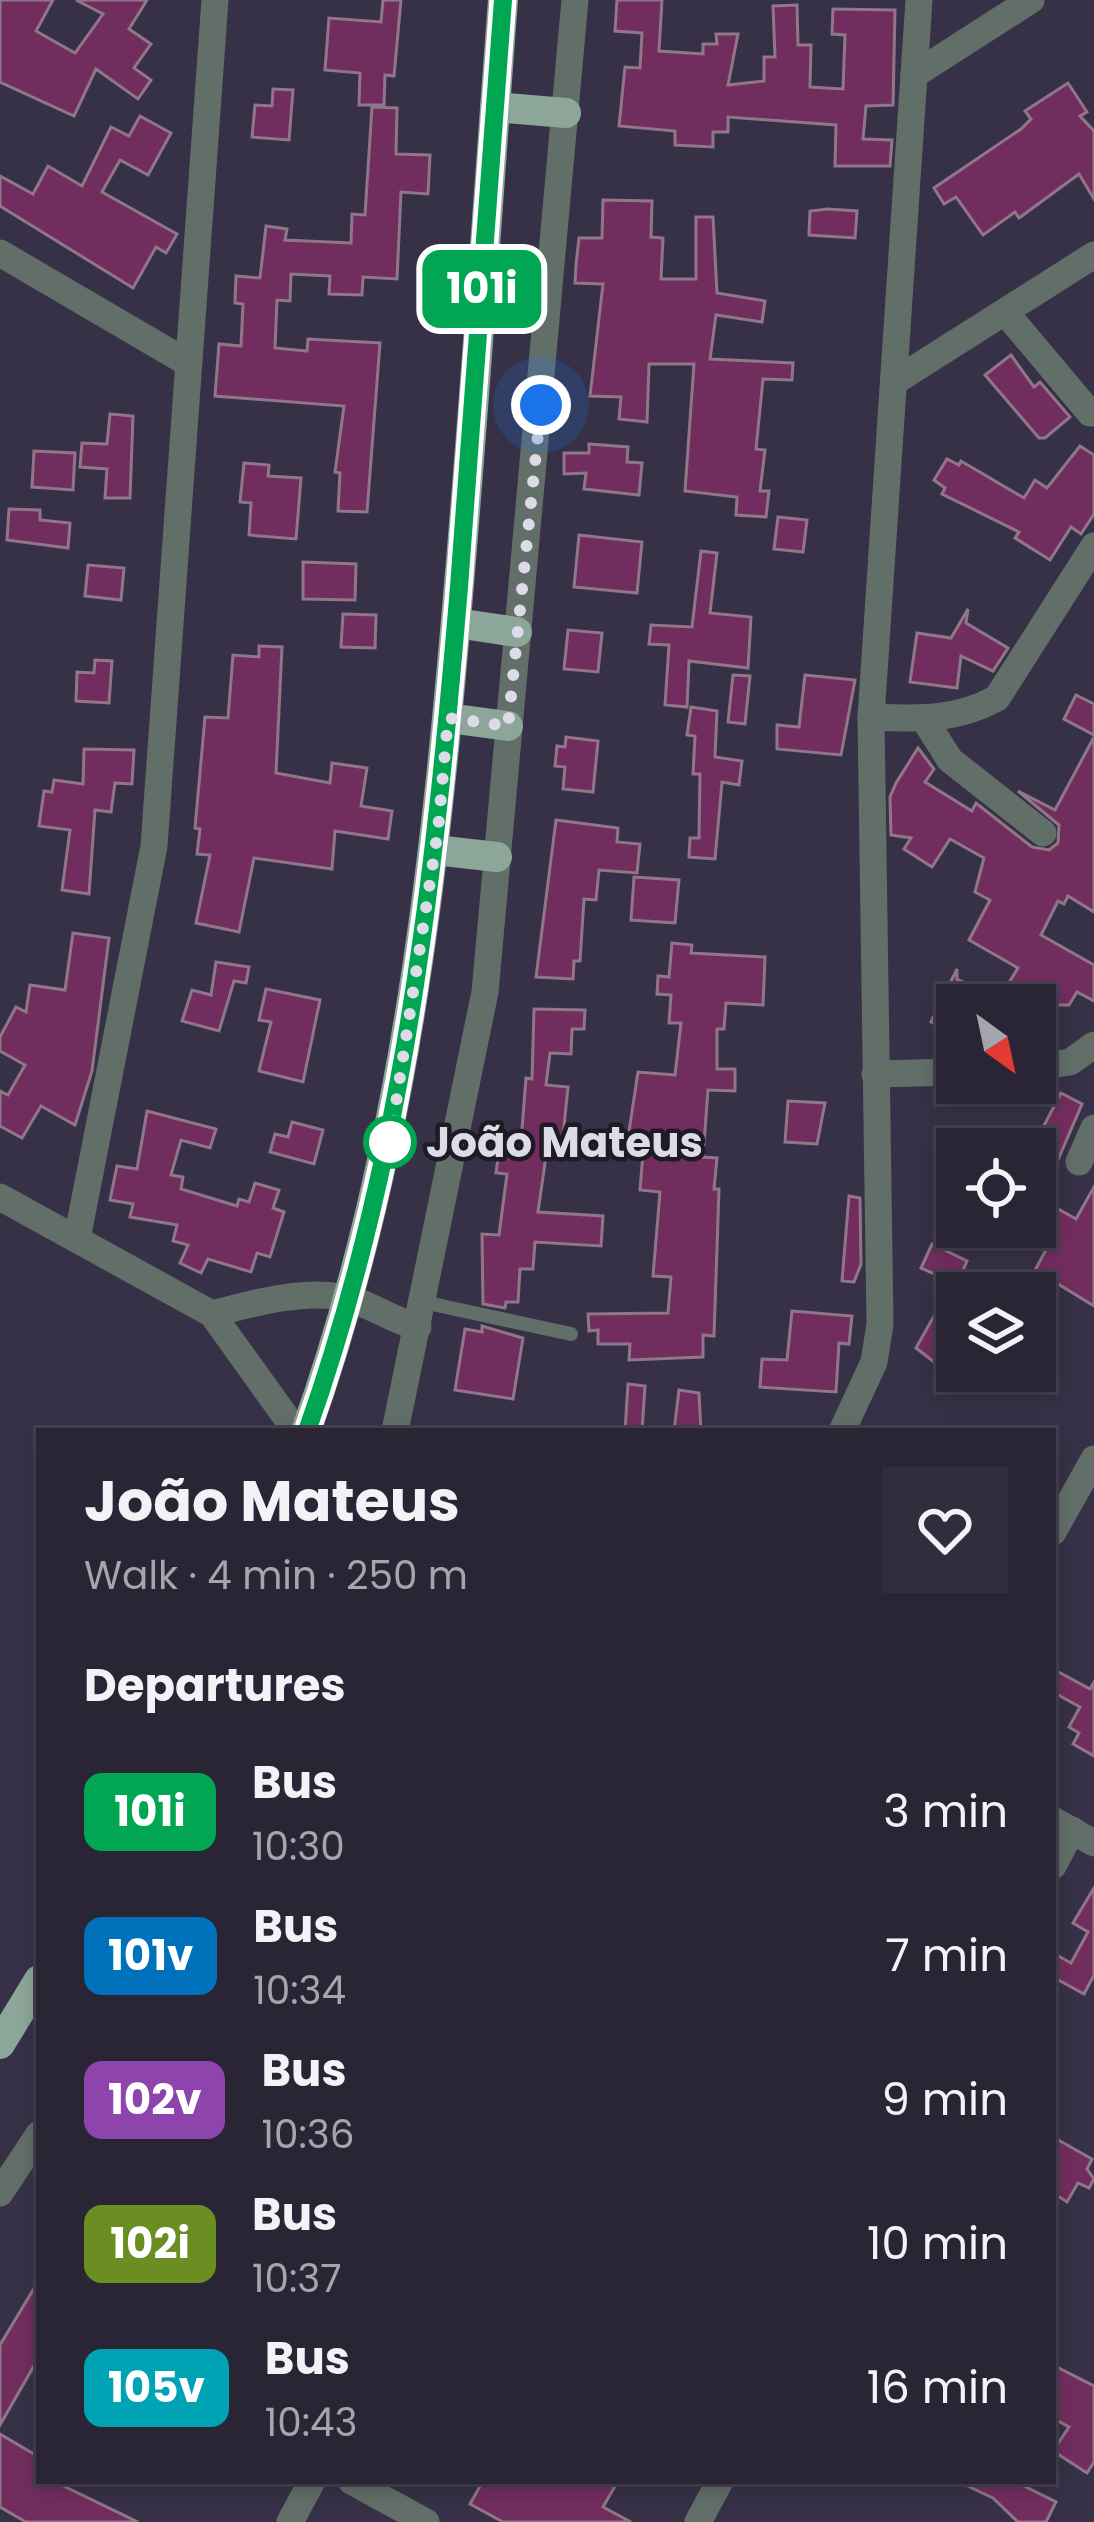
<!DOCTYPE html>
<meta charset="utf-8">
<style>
:root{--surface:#292535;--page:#312d3d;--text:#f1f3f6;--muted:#a5a5ad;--line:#454250}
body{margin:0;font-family:Poppins,sans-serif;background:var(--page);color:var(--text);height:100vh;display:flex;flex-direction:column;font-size:45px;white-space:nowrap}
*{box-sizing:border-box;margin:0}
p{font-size:39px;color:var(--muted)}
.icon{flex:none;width:66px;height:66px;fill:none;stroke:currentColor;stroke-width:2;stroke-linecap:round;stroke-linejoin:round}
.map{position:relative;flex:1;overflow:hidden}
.details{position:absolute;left:36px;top:1428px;width:1020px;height:1056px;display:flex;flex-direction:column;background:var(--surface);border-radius:0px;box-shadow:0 6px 18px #0003,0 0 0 3px var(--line)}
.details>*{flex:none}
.badge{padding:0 24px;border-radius:18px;font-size:42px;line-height:78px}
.needle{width:78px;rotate:147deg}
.controls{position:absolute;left:936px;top:984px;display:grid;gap:24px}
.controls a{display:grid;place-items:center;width:120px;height:120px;border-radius:0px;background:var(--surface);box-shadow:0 6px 18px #0003,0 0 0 3px var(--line);font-size:60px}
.you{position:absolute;width:60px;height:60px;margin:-30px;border:9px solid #fff;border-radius:50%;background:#1a73e8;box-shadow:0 0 0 18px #1a73e833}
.map>.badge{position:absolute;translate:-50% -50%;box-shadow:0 0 0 6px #fff}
h2{padding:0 48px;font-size:45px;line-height:108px}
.round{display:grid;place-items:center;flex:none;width:126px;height:126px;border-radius:0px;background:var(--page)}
.headline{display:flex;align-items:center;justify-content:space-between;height:204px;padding:0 48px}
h1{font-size:57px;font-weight:700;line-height:90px}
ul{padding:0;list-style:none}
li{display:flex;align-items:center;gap:36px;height:144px;padding:0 48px}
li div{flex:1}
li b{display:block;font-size:45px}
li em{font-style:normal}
li .badge{min-width:132px;font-weight:700;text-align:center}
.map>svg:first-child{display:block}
.building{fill:#712d5e;stroke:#907686;stroke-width:3}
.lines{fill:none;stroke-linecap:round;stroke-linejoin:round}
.lane{stroke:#626e68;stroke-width:14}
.street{stroke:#626e68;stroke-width:27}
.primary{stroke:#8ca699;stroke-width:30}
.line-casing{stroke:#fff;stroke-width:27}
.line{stroke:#00a651;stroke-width:18}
.walk{stroke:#dedbe9;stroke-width:12;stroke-dasharray:0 21.6}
.stop-dot{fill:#fff;stroke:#00a651;stroke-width:6}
.labels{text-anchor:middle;stroke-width:9;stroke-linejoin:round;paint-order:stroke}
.stop-label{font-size:42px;font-weight:bold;fill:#dedbe9;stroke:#1e1b25;text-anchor:start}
</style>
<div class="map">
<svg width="1094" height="2522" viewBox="0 0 1094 2522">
<rect width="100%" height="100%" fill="#373147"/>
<!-- building -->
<g class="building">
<path d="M0,0h53l-17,31 39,22 28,-39 -27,-14h71l-18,29 22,15 -17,24 17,12 -13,19 -42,-30 -22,47 -74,-34z"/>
<path d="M383,0h18l-7,76 -9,-1 -1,30h-25l1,-32 -35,-3 4,-52 52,4z"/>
<path d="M617,0h45l-3,51 44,3v-10h14l-1,-10h22l-10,51 36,-4v-24h11l-2,-51 24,-1 1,40h13l-1,42 33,2 2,-54 -13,-1 1,-25 62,1 -2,95 -27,1 -3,33 29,1 -2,26h-55l1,-41 -108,-8v15h-15v15l-38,-2v-14l-56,-5 6,-59 15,1 2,-35 -27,-2z"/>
<path d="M1068,83l19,29 -7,4 14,15v68l-15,-25 -60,44 -4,-6 -32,23 -27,-38 -12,7 -10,-16 87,-59 10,-10 -6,-8z"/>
<path d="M273,89l20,1 -4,50 -37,-3 3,-32 17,1z"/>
<path d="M372,107l25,1 -1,46 34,1 -2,39 -27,-2 -4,87 -34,-2 -1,18 -33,-1 1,-18 -39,-2 -1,27 -13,-1 -2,48 32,3 1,-12 72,4 -13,169 -29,-1 2,-38 -5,-1 9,-66 -129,-10 4,-52 22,2 2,-42 -8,-1 1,-27 24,2 6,-52 21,3 -2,11 66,3 1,-29 13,1z"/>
<path d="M140,116l31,17 -23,42 -28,-15 -18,32 75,42 -11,19 -10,-6 -23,41 -133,-82v-30l33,18 15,-28 34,20 29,-59 18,9z"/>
<path d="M603,200l49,1 -1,36 12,1 -2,41h35v-62h17l4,76 48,8 -3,21 -46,-7 -6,44 83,4 -1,17 -29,-1 -7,70 9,1 -5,41h9l-3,26 -30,-2 1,-18 -52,-6 9,-127h-45l-2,58 -28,-3 2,-22 -31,-1 13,-112 -28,-1 1,-18 3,-27h23z"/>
<path d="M828,209l29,2 -2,27 -46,-3 1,-24z"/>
<path d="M1011,355l23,32 6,-5 30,35 -25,21h-6l-54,-63z"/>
<path d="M110,414l23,2 -3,82h-25l2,-29 -27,-2 2,-24 25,1z"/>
<path d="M589,444l39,3 -1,15 15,1 -3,32 -55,-6 2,-16 -22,1v-21h25z"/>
<path d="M1080,446l14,9v59l-13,20 -10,-7 -21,33 -35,-22 4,-6 -77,-38 3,-6 -11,-8 13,-21 12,6 2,-4 63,37 11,-18 12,8z"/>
<path d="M34,451l41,2 -2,37 -41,-3z"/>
<path d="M244,463l25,2 -1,11 33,2 -5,61 -47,-4 2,-32 -11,-1z"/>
<path d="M9,509l31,1v10l30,3 -2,25 -61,-8z"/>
<path d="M778,517l29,3 -4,32 -29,-3z"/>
<path d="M579,535l63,7 -5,51 -63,-6z"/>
<path d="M701,551l16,2 -7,60 41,4 -3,51 -59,-7 -2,46 -22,-2 4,-60 -20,-1 2,-19 41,2z"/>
<path d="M303,562l53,2 -1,36 -52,-1z"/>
<path d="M88,565l36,3 -3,32 -36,-4z"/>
<path d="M968,609l-2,14 42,25 -15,23 -32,-15 -4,32 -47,-6 7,-49 34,5z"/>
<path d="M343,614l33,1 -1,33 -34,-1z"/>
<path d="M568,630l34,3 -4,39 -34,-3z"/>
<path d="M259,646l23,1 -6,126 54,10 2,-20 35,5 -6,38 31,5 -4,28 -53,-8 -3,38 -78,-11 -15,74 -43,-9 14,-68 -13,-1 3,-25 -5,-1 10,-111 23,1 5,-63 26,2z"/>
<path d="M95,660l17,1 -3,42 -33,-2 1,-29 17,1z"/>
<path d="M733,675l17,1 -5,48 -17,-2z"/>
<path d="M805,675l50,5 -14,75 -64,-6v-24l22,2z"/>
<path d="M1076,695l18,9v31l-30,-16z"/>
<path d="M691,707l26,4 -2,46 27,4 -3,24 -17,-3 -7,77 -26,-2 1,-19h9l1,-64h-7l2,-38 -8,-1z"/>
<path d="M566,737l32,4 -5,51 -30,-3 2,-22 -10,-1 2,-20 8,1z"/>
<path d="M1094,737v175l-26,-16 -4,8 -6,-3 -17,34 53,30v36l-17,-9 -8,13h-112v27l-26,-10 26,-53v10l42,20 19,-31 -49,-28 21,-40 -15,-8 9,-34 -34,-19 -18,28 -28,-18 7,-11 -20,-3 -1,-38 6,-14 22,-35 16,21 -9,13 47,29 4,-8 56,44 17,3 9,-7 1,-18 -41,-34 37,19z"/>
<path d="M84,749l50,1 -2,34 -17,-1 -4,29 -16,-2 -6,84 -27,-4 8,-60 -31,-4 5,-35 8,1 2,-12 29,4z"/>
<path d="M556,820l62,8 -1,14 23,2 -3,29 -38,-3 -3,30 -12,-1 -4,62h-6l-1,18 -37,-2z"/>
<path d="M634,877l45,3 -4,43 -44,-3z"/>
<path d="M73,933l36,5 -17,133 -17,54 -34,-19 -19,32 -22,-12v-35l8,4 17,-30 -25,-14v-14l16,-30 10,5 4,-27 35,5z"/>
<path d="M672,943l20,2 -1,8 74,4 -2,48 -37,-2 -2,26h-7v40h18v22l-27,-1 -5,67 14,1 -3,31h5l-5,147 -11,-1v22l-74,3 1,-16h-32v-14l-9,1 -1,-17 80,-1 3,-36 -18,-1 7,-84 -20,-2 3,-37 -17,-2 12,-79 37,3 6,-52h-12l2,-28 -14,-1 1,-18 11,1z"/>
<path d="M216,962l33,5 -3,16 -12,-2 -15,50 -37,-10 10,-31 19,5z"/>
<path d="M266,989l54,11 -17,82 -44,-11 12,-49 -12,-2z"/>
<path d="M534,1009l51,1 -1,19h-12l-1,25 -21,-1 -4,32 22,2 -5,49 -14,-1 -11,77 65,4 -2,30 -66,-4 -2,27h-13l-2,33h-12l-1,6 -22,-4 -1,-70 17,1 8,-61 -11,-1 3,-22 21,3 6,-76 6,1z"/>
<path d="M1061,1093l21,11 -34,79 -13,-6v-28h-22l9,-19 16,7z"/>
<path d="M788,1101l37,2 -8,41 -32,-2z"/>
<path d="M147,1111l69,18 -6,19 -29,-8 -10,35 12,2 -2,12 56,17 2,-7 10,3 6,-19 24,7 -6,18 11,4 -14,45 -13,-4 -6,19 -43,-13 -7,14 -21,-10 8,-18 -15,-4 4,-16 -47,-8 3,-13 -23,-4 7,-34 20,3z"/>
<path d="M292,1122l31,8 -9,34 -44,-12 5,-18 13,3z"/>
<path d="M1094,1187v119l-36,-22 -2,4 -24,-12 17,-32 -14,-8v-25l7,-11 34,19z"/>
<path d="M849,1196l11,2 1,66 -7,18 -12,-1z"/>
<path d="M932,1244l35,17 -10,23 -36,-16z"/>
<path d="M939,1307l17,9 -11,22 12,7 -6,30 -35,-27z"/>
<path d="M792,1311l60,5 -3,28 -10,-1 -3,49 -76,-5 2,-28 25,1z"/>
<path d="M482,1326l41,12 -10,61 -58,-9 10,-61 17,3z"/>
<path d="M628,1384l17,2 -3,45h-17z"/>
<path d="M679,1390l20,3 2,38h-27z"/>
<path d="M1053,1669l37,20 4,-7v74l-21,-12 6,-11 -10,-6 11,-20 -27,-15z"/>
<path d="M1094,1888v87l-10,19 -31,-17v-24l18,10 17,-31 -15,-9z"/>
<path d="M1053,2137l39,22 -5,10 7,10 -5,9 -11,-5 -11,19 -14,-9z"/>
<path d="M39,2280v77l-39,68v-80z"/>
<path d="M1053,2365l41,21v76l-7,11 -34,-22 16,-24 -16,-9z"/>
<path d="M0,2434l39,23v24h14l85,41h-112l-26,-15z"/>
<path d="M483,2481h135l-15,26 28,15h-128l-33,-18z"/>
<path d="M957,2481h57l42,21 -10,20h-28l-25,-24z"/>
</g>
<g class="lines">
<!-- lane -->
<path class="lane" d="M423,1302l148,32"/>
<!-- street -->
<g class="street">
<path d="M914,75l117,-75"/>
<path d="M0,253l188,110"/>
<path d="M1005,312l85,101"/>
<path d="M897,380l197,-125"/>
<path d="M871,717c47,2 85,4 126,-19l97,-152"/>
<path d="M924,719l26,41 93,73"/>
<path d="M1035,1067l35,-5 24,-17"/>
<path d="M875,1074l82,-2"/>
<path d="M1079,1162l15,-34"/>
<path d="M0,1197l212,117 84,117"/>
<path d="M77,1239l77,-393 61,-846"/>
<path d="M212,1314c40,-11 103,-28 144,-13 22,8 39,20 62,26"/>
<path d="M395,1431l90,-439 90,-992"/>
<path d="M842,1431l32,-69 6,-38 -9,-607 48,-717"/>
<path d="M1053,1532l41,-73"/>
<path d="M1053,1820l41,23"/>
<path d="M1053,1866l19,-36"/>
<path d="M0,2193l39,-59"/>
<path d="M351,2481l75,41"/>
<path d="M290,2522l22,-41"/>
<path d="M698,2522l22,-41"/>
</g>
<!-- primary -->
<g class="primary">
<path d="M495,107l71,6"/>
<path d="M456,623l61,9"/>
<path d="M448,718l60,8"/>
<path d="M435,850l62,7"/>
<path d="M306,1431c96,-270 128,-551 152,-835 17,-198 30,-397 45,-596"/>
<path d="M0,2044l39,-64"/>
</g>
</g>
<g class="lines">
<!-- line casing -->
<g class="line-casing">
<path id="line" d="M307,1431c97,-273 128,-557 152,-844 16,-195 29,-391 44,-587"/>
</g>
<!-- line -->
<use href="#line" class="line"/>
<!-- walk -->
<path class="walk" d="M390,1142l48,-312 10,-112 60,8 33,-321"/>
</g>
<!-- markers -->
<circle class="stop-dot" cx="390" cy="1142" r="24"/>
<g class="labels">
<!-- stop labels -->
<g class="stop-label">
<text x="426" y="1157">João Mateus</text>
</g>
</g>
</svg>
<div class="controls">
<a><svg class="needle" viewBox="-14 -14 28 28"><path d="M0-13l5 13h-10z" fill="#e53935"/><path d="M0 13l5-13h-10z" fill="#a5a5ad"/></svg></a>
<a><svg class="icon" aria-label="locate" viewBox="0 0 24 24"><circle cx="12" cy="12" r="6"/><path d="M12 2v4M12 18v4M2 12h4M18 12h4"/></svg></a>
<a><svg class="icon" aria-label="layers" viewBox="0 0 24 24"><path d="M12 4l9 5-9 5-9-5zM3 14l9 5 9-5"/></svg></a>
</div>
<div class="you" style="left:541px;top:405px"></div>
<b class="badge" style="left:482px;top:289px;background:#00a651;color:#fff">101i</b>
<section class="details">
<div class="headline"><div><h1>João Mateus</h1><p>Walk · 4 min · 250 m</p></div><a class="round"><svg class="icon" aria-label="heart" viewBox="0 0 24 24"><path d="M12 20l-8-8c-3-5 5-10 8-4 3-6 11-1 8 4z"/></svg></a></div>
<h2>Departures</h2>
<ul>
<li><span class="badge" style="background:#00a651;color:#fff">101i</span><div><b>Bus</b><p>10:30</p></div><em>3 min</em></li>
<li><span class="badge" style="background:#0072bc;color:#fff">101v</span><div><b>Bus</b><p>10:34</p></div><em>7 min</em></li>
<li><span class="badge" style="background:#8e44ad;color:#fff">102v</span><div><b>Bus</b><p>10:36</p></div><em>9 min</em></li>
<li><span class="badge" style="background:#6b8e23;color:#fff">102i</span><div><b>Bus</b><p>10:37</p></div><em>10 min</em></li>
<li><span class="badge" style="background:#00a3b4;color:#fff">105v</span><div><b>Bus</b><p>10:43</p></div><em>16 min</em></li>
</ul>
</section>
</div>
